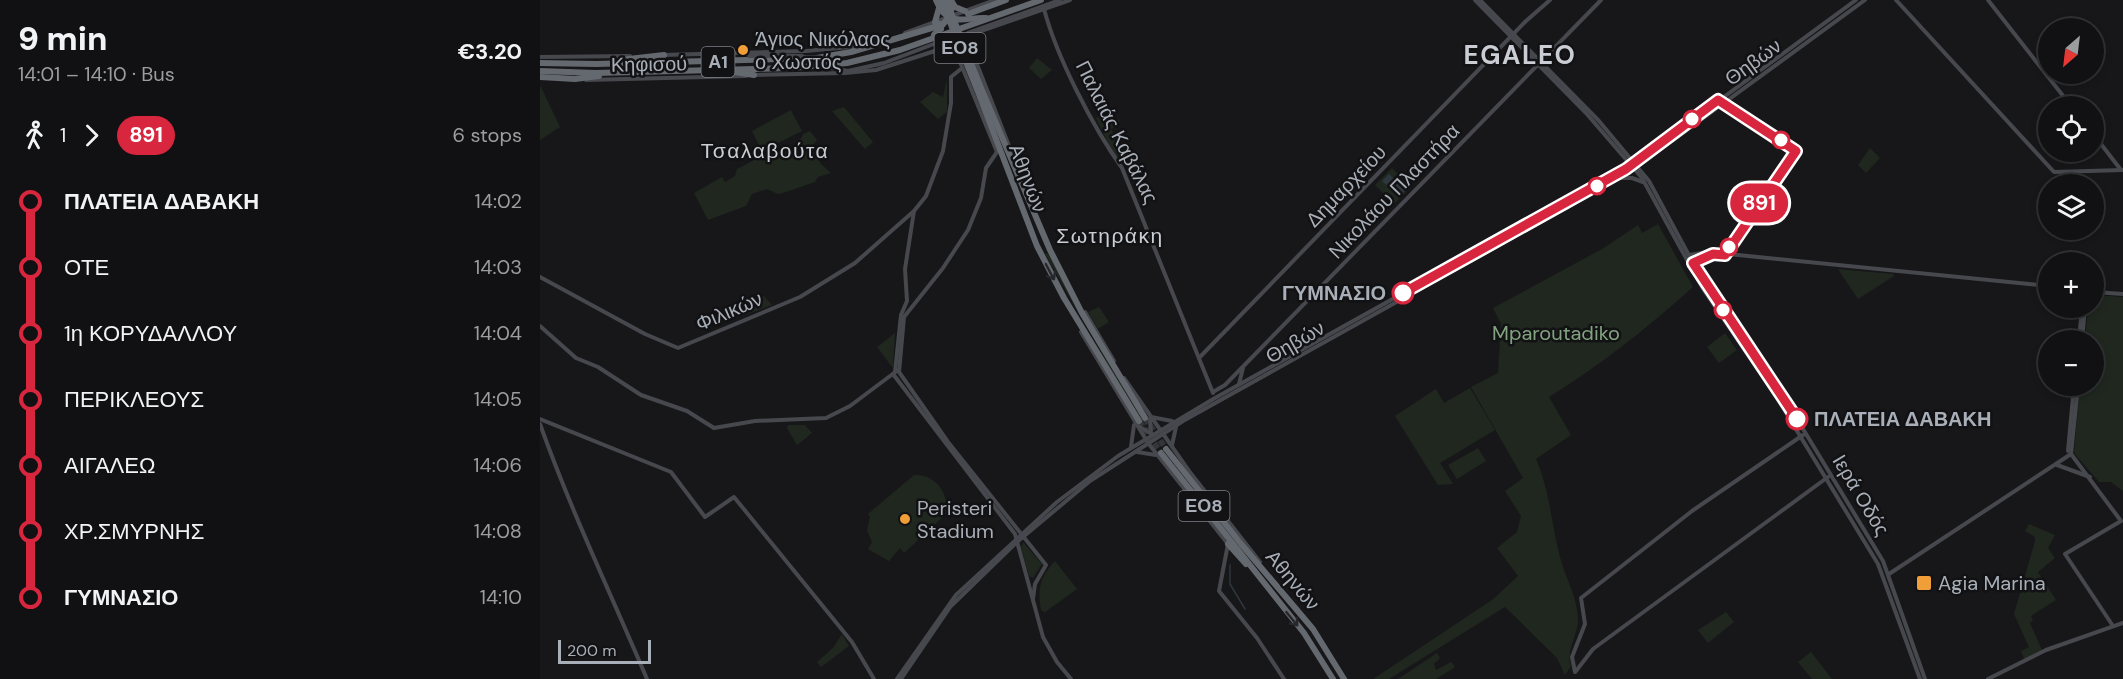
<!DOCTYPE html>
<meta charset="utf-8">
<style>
:root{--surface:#111113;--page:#1a1a1c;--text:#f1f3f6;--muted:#9c9da0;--line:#303133}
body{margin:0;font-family:"DM Sans",sans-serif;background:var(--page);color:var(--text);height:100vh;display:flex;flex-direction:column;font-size:22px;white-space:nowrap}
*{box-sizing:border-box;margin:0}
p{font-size:20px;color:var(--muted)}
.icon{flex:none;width:33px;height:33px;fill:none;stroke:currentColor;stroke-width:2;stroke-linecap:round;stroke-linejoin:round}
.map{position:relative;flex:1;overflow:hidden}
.side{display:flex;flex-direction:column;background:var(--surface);width:540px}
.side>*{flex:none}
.badge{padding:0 12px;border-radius:20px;font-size:21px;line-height:39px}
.needle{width:39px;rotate:208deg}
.buttons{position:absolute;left:1498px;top:18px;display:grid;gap:12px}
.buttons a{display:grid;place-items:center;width:66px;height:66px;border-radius:50%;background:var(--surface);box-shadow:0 3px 9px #0003,0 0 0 2px var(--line);font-size:30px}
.scale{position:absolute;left:18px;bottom:15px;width:93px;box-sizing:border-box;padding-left:6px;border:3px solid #a9afb8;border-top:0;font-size:16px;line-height:21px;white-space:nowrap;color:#a9afb8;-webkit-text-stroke:4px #121214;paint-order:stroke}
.map>.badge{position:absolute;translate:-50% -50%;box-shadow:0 0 0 3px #fff}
.legs{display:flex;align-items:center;gap:9px;height:66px;padding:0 18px;font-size:20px}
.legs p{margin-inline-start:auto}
.headline{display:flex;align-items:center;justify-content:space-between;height:102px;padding:0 18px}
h1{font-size:33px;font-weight:800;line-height:45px}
ul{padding:0 18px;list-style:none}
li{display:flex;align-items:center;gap:21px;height:66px;font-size:22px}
li i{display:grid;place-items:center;width:9px;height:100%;margin:0 8px;background:currentColor}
li i::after{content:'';width:15px;height:15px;margin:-8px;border:4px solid;border-radius:50%;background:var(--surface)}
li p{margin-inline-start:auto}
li:first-child i{background:linear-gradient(#0000 50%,currentColor 0)}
li:last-child i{background:linear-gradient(currentColor 50%,#0000 0)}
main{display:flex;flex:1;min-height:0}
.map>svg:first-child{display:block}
.green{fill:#1f271f}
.water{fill:#2d373d}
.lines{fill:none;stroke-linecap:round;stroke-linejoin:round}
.stream{stroke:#2d373d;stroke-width:1.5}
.highway-tunnel{stroke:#343539;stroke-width:6;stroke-dasharray:6 3;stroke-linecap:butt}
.secondary{stroke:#46484e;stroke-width:4}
.highway{stroke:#64686f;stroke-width:6}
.secondary-bridge{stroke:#46484e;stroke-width:4}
.highway-bridge{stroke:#64686f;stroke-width:6}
.oneway{stroke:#26282b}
.line-1-casing{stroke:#fff;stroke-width:14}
.line-1{stroke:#d7263d;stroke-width:9}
.poi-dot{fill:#f09f38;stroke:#121214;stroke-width:2}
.stop-1-dot{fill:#fff;stroke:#d7263d;stroke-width:3}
.labels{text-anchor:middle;stroke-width:5;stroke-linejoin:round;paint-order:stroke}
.shield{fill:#121214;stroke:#7c8087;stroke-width:1.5}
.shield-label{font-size:18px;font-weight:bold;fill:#a9afb8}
.poi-label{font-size:20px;fill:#a9afb8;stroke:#121214;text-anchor:start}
.street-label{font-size:20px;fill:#a9afb8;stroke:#121214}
.stop-label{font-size:20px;font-weight:bold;fill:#a9afb8;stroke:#121214;text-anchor:end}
.park-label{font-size:20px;fill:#82a380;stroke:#121214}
.neighbourhood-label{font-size:21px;letter-spacing:1.5px;fill:#caced4;stroke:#121214}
.district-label{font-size:26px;font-weight:bold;letter-spacing:1.5px;fill:#caced4;stroke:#121214}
</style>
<main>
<section class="side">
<div class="headline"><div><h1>9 min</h1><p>14:01 – 14:10 · Bus</p></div><b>€3.20</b></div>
<div class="legs"><svg class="icon" aria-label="walk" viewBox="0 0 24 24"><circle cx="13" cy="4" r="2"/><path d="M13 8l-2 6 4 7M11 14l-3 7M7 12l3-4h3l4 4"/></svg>1<svg class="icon" aria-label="forward" viewBox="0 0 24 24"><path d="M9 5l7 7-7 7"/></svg><b class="badge" style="background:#d7263d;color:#fff">891</b><p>6 stops</p></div>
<ul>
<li><i style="color:#d7263d"></i><b>ΠΛΑΤΕΙΑ ΔΑΒΑΚΗ</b><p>14:02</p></li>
<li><i style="color:#d7263d"></i><span>ΟΤΕ</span><p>14:03</p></li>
<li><i style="color:#d7263d"></i><span>1η ΚΟΡΥΔΑΛΛΟΥ</span><p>14:04</p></li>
<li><i style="color:#d7263d"></i><span>ΠΕΡΙΚΛΕΟΥΣ</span><p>14:05</p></li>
<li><i style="color:#d7263d"></i><span>ΑΙΓΑΛΕΩ</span><p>14:06</p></li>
<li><i style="color:#d7263d"></i><span>ΧΡ.ΣΜΥΡΝΗΣ</span><p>14:08</p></li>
<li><i style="color:#d7263d"></i><b>ΓΥΜΝΑΣΙΟ</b><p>14:10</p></li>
</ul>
</section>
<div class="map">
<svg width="1583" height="679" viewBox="0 0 1583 679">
<rect width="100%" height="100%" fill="#171719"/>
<!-- green -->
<g class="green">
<path d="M497,58l15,12 -11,9 -12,-11z"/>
<path d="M407,79v33l-9,7 -18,-17 13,-10 10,5z"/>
<path d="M0,85l20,42 -20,13z"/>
<path d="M304,107l29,35 -8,7 -33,-38z"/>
<path d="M251,110l11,21 -40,20 -10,-20z"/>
<path d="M560,116l20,4 -9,10 18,19 -7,9 -8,-3 -18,-37z"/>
<path d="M270,131l7,9 -6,8 10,16 10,9 -13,4 -3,5 -32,11 -5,1 -11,-5 -15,5 -6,12 -38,14 -14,-27 28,-16 3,5 10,-6 2,-7 35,-18c16,5 25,-2 31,-17z"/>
<path d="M1330,148l10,10 -14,15 -8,-8z"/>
<path d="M852,168l19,19 -17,17 -19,-19z"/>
<path d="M1118,224l35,63c-46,41 -92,78 -144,110l22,38 -35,24c14,32 15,64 24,98 5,20 17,39 18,61 1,17 -13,32 -7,48l-6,9 -8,-17 -52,-51 -116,72h-16l119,-79 26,-24 -21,-28 20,-16 4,-16 -16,-25 18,-13 -52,-91 27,-14 3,-49 -8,-16 109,-59 36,-24 4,8z"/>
<path d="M508,253l99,164 3,6 -6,4 -99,-173z"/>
<path d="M1298,269l55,5 1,2 -36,23z"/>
<path d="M1554,295l29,2v194l-12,-9h-12l-25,-29 6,-67h14v-46h-9l3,-32h6z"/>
<path d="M224,296l8,9 -29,11 -6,-9z"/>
<path d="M559,307l10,15 -11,7 -10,-17z"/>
<path d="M355,333l-2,34h-1l-15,-20z"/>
<path d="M1185,333l12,17 -18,13 -12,-16z"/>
<path d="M930,388l25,42 -55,33 13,21 -15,1 -43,-69 41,-27 8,14z"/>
<path d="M248,425h17l7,8 -15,12 -10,-17z"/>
<path d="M938,448l8,13 -29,18 -9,-14z"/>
<path d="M374,475c21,-1 35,18 33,38l-43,40 -4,-5 -11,13 -21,-12 4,-7 -5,-12 3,-13 -2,-3z"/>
<path d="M1489,524l26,11 -7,13 7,10 -17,14 18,28 -25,16 2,4 -3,3 12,27 -18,9 -3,-8 8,-4 -15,-33 21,-73v-4l-10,-6z"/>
<path d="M483,542l19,22 -9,14 -4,-2 -8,-29z"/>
<path d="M515,561l22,28 -32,23 -4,-2c-4,-21 -1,-33 14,-49z"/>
<path d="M1186,612l8,10 -26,21 -10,-13z"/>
<path d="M302,634l7,12 -28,21 -4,-5 16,-14z"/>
<path d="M1271,652l21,27h-20l-14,-17z"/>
<path d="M897,653l3,5 -6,6 2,6 15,-8 4,4 -1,2 -18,11h-38z"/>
</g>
<!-- water -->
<path class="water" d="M849,174l17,16 -7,7 -17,-16z"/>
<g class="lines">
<!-- stream -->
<path class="stream" d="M690,565v19l15,25"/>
<!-- highway-tunnel -->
<g class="highway-tunnel">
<path d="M605,418l21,31"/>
<path d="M599,421l22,32"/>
</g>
<!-- secondary -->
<g class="secondary">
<path d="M935,0l111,113 56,65 61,111 74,109 101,166 42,115"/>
<path d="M940,0l119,121 50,60 57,106 91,132 86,142 42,118"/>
<path d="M1356,0l158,172 69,-2"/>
<path d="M1448,0l83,106"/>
<path d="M504,9c13,49 49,118 78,159l91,225"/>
<path d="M365,33l90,-33"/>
<path d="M433,37l-2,12 44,112"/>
<path d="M421,40l7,-7 92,-33"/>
<path d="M399,42l10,-3 8,2"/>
<path d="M418,46v11l39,95 -11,16 -5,30 -13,32 -25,38 -39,49 -5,55 49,70 98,123 -11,19 -2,15"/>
<path d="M405,48l13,9"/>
<path d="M122,55l144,-4 55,-5"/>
<path d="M0,57l90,-1"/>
<path d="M214,75l91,-2 31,-3 68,-22 34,-16 92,-32"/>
<path d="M46,80l160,-4"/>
<path d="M1554,135l27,35"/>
<path d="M1081,178h11l11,4"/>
<path d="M1149,255l19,-3 341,34"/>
<path d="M1152,263l20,-9"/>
<path d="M0,277l105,57 33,14 122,-51 55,-34 59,-52 12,-15 17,-45 8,-48v-26l11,-9"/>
<path d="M1554,292l29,2"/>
<path d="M545,312l29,49"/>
<path d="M0,326l36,32 22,9 43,28 46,16 27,17 41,-7 71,-3 24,-12 48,-36"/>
<path d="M541,332l67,111 80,101 -9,47 38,47 27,41"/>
<path d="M1539,340l3,-32"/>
<path d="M1542,340l3,-32"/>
<path d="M659,358l327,-337 24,-21"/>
<path d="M355,372l6,-57 6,-14 -2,-32 9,-58"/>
<path d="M353,374l122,160 28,103 14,25 14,17"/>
<path d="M584,378l65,93 71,91"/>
<path d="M699,384l4,-16"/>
<path d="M673,392l12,-7 376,-385"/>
<path d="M611,417l21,4"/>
<path d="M0,419l131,53 34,45 29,-20 118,145 22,37"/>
<path d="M610,419l1,16"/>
<path d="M0,424c31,87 71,170 107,255"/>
<path d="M598,426l14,8"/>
<path d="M632,445l4,-18"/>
<path d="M591,447l3,-22"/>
<path d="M1528,451l6,-65"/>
<path d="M597,452l19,3"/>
<path d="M1531,454l50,67 -56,33 48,72"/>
<path d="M1531,454l7,-68"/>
<path d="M1517,465l33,12"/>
<path d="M1349,574l182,-120"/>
<path d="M1036,671l17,-22 235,-172"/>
<path d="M1035,672l-3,-15 13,-33 -4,-26 111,-87 111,-76"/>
<path d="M357,679l59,-84 101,-93 61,-46 97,-58 411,-229 230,-169"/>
<path d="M361,679l49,-72 67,-65 73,-61 93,-60 445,-248 237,-173"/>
<path d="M1448,679l58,-29 77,-27"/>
</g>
<!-- highway -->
<g class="highway">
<path d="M396,0c12,29 27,17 50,18"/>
<path d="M411,0l4,7 10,4"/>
<path d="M399,8l-4,14 5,2 1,5"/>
<path d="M428,14l38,-14"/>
<path d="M394,35l15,-18 4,-12"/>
<path d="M80,60l44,-5"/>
<path d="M0,63l56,1 221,-6 34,-6 84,-25"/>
<path d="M0,71l56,2 195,-5 56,-5 53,-13 141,-50"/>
<path d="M195,72l19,3"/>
<path d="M0,77l35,2 24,-3"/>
<path d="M444,95l66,155 32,63 63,105"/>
<path d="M440,97l57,149 27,52 75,123"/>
<path d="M626,449l75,95 72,85 31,50"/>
<path d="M621,453l143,180 29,46"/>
<path d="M688,544l18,20"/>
</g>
<!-- secondary-bridge -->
<path class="secondary-bridge" d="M209,56h53l28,12 18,3 36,-8 55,-21"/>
<!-- highway-bridge -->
<g class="highway-bridge">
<path d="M401,0l39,97"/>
<path d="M406,0l38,95"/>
</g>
</g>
<!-- one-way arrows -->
<defs><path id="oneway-shaft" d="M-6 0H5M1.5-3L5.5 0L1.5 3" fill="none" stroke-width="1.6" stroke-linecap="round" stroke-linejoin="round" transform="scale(1.5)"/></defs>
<g class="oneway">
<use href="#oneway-shaft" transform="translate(510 272) rotate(62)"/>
<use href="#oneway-shaft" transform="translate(752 619) rotate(51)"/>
</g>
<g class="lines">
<!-- line-1 casing -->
<g class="line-1-casing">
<path id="line-1" d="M863,293l223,-124 92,-69 78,51 -71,104 -12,-1 -20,9 104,156"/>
</g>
<!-- line-1 -->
<use href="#line-1" class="line-1"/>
</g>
<!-- markers -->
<g class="poi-dot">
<circle cx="203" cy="50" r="6"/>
<circle cx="365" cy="519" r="6"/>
<rect x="1376" y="575" width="16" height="16" rx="3"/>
</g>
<g class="stop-1-dot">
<circle cx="1152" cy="119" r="8"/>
<circle cx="1241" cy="140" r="8"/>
<circle cx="1057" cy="186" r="8"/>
<circle cx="1189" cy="247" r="8"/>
<circle cx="863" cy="293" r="10"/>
<circle cx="1183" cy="310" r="8"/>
<circle cx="1257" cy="419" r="10"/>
</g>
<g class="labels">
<!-- shield labels -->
<g class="shield">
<rect x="394.5" y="33" width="51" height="30" rx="4.5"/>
<rect x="161.5" y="47" width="33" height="30" rx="4.5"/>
<rect x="638.5" y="491" width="51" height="30" rx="4.5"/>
</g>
<g class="shield-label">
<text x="420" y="54">ΕΟ8</text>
<text x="178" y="68">Α1</text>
<text x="664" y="512">ΕΟ8</text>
</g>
<!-- poi labels -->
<g class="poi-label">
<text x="215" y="46">Άγιος Νικόλαος<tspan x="215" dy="23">ο Χωστός</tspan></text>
<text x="377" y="515">Peristeri<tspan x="377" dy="23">Stadium</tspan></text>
<text x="1398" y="590">Agia Marina</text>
</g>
<!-- street labels -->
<g class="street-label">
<text transform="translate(1213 62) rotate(-36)" y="7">Θηβών</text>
<text transform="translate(109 64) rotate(-1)" y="7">Κηφισού</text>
<text transform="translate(577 132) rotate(63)" y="7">Παλαιάς Καβάλας</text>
<text transform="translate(488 178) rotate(69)" y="7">Αθηνών</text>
<text transform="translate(806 186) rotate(-46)" y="7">Δημαρχείου</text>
<text transform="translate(854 191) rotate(-46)" y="7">Νικολάου Πλαστήρα</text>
<text transform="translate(189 311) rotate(-23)" y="7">Φιλικών</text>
<text transform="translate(755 342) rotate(-30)" y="7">Θηβών</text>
<text transform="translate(1321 495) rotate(59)" y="7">Ιερά Οδός</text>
<text transform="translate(753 580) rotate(50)" y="7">Αθηνών</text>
</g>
<!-- stop labels -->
<g class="stop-label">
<text x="846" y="300">ΓΥΜΝΑΣΙΟ</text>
<text x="1274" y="426" text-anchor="start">ΠΛΑΤΕΙΑ ΔΑΒΑΚΗ</text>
</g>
<!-- park labels -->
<g class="park-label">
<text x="1016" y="340">Mparoutadiko</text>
</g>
<!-- neighbourhood labels -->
<g class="neighbourhood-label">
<text x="225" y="158">Τσαλαβούτα</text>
<text x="570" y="243">Σωτηράκη</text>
</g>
<!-- district labels -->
<g class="district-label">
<text x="980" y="64">EGALEO</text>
</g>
</g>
</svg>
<div class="buttons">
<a><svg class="needle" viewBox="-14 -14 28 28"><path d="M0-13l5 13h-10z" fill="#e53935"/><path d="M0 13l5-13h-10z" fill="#9c9da0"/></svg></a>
<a><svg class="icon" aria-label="locate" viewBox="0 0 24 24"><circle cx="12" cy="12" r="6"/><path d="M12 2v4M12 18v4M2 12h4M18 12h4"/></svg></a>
<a><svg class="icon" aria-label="layers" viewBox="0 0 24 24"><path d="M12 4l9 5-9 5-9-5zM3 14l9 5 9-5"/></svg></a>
<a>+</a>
<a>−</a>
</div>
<div class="scale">200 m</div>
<b class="badge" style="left:1219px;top:203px;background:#d7263d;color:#fff">891</b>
</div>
</main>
